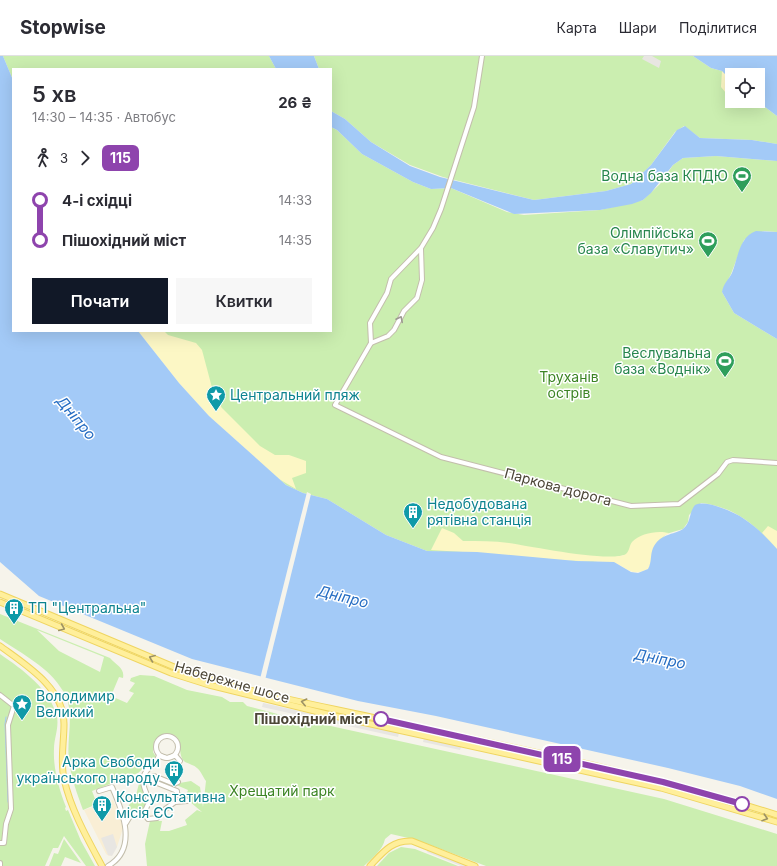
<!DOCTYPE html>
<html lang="uk">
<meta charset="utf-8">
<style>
:root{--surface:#fff;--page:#f7f7f7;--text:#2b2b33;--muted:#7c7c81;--line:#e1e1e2;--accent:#111827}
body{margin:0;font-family:Inter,sans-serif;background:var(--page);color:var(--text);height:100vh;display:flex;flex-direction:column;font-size:15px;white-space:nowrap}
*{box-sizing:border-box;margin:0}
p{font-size:13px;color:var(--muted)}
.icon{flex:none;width:22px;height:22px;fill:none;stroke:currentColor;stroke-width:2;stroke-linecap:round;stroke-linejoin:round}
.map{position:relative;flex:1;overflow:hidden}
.side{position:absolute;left:12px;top:12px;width:320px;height:264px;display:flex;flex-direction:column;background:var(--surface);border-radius:0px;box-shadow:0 4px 16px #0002}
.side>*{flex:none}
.badge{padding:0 8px;border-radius:6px;font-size:14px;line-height:26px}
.fabs{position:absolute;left:725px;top:12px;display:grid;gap:8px}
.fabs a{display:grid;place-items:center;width:40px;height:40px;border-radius:0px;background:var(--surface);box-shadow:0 4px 16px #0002;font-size:20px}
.map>.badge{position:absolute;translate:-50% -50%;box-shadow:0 0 0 2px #fff}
.legs{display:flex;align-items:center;gap:6px;height:44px;padding:0 20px;font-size:13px}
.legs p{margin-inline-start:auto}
.head{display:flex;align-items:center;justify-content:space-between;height:68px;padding:0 20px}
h1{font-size:22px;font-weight:600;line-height:30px}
.cta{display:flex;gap:8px;margin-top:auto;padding:8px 20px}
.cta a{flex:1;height:46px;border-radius:0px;background:var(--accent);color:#fff;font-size:16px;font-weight:600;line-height:46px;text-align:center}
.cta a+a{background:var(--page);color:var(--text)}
ul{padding:0 20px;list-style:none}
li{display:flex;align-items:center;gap:14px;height:40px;font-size:15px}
li i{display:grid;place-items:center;width:6px;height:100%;margin:0 5px;background:currentColor}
li i::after{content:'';width:10px;height:10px;margin:-5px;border:3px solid;border-radius:50%;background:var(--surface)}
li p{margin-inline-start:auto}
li:first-child i{background:linear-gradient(#0000 50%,currentColor 0)}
li:last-child i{background:linear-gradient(currentColor 50%,#0000 0)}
header{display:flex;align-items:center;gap:24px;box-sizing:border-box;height:56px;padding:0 20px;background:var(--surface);border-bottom:1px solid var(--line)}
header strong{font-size:19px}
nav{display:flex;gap:22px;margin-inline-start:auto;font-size:14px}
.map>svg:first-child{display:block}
.commercial{fill:#f9eed5}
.green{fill:#cbeeb0;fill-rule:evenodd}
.sand{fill:#fcf7c5}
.parking{fill:#e8e6e2}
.water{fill:#a3caf7}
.pier{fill:#f6f4eb}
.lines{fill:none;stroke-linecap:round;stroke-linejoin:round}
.stream{stroke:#a3caf7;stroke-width:1}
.minor-casing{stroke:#c3beac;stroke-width:6}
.major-casing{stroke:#efd560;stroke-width:7}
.minor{stroke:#fff;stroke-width:4}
.major{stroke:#ffef9b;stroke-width:5}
.oneway{stroke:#9d9991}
.oneway2{stroke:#9d9264}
.line-1-casing{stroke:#fff;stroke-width:9}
.line-1{stroke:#8e44ad;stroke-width:6}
.stop-1-dot{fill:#fff;stroke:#8e44ad;stroke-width:2}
.labels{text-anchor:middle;stroke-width:3;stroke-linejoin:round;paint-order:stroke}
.leisure-label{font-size:14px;fill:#27864d;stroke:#fff;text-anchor:end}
.park-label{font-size:14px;fill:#3c8424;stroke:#fff}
.culture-label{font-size:14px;fill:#0d838f;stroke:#fff;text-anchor:start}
.street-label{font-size:14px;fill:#4c4637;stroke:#fff}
.stop-label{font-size:14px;font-weight:bold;fill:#4c4637;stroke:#fff;text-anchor:end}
.water-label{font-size:15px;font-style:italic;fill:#256dc3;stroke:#fff}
</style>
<header>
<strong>Stopwise</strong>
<nav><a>Карта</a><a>Шари</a><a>Поділитися</a></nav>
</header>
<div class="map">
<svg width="777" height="810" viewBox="0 0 777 810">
<rect width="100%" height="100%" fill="#f6f4eb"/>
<!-- commercial -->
<path class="commercial" d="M113,744l11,25 -7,22 -5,8 -3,1 -3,-2 -22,-44z"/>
<!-- green -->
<g class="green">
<path d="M3,0h266l7,13h-263v11z"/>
<path d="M314,0h379l18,12 11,3 10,10v20h25l20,15v28l-25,-4 -52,-2 -16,-12 -9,6 -24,33 -20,19 -25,7 -72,9 -91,-23 -33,-12 -39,-23 -26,-23 -14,-8v-42h-12z"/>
<path d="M331,71l6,3 25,24 51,28 18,7 20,-1 56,24 17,3 76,-5 43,-10 17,-16 13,-19 10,-7 33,-2 61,5v71l-13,-1 -20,9 -13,34 -9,18 12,21 43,26v210c-23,-25 -42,-42 -76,-46l-12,12 -1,7 -5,7 -17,5 -14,15 -59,13 -166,-11 -41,-16 -59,-36 -24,-6 -17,-8 -53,-49 -95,-105h193z"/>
<path d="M0,558l110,44c6,7 15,10 13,20l-4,-1 -8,19 16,7 7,-10 -5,-2 6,-8 -5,-2 1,-3 9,-3 14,1 33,14 35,7 8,5h13l4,4 38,10 379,83 113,35v32h-291l-69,-26 -26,-6 -6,5c-2,11 -14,20 -21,27h-217l-2,-22 5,-23h12l-2,10h9l18,-6 -2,-5 12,-10 5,2 -25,-21 9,4 2,-5 -14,-6 17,-3 9,6 3,20 3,-26c-3,-4 -5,-10 -9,-13 -3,-3 -8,-4 -12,-6 -11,-9 4,-30 -22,-28l-9,7 -1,11 3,5 -18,16 -46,18 5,13 -14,6c-6,-17 -12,-32 -14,-50 -3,-23 7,-48 -6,-69 -14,-24 -41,-37 -63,-52zM37,574l67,27 -4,15 -41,-21z"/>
<path d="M0,598c22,15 51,36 57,63 2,11 -3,21 -3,32 -1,20 5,40 12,58l-1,1 1,3 2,-1 13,31 14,25h-9l-22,-30 -6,12h-5l-8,18h-45z"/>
<path d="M146,714l-3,7 6,22 -5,10 -5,1 -5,-1 -3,2 -4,-3 9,-13 5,-19z"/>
<path d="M64,783l17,24 -16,-6 -4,9h-12l5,-13 4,1z"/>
<path d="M401,791l14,2 43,17h-81l12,-13z"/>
</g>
<!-- sand -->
<g class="sand">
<path d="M722,15l10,10v14l-6,-2 -5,-6z"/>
<path d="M138,275h26l4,4 28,8 6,7 13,49 7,9 38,38 15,9h14l17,6v12l-14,5 4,11 -17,-10 -70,-63 -30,-33z"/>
<path d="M768,470l9,5v18l-15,-16z"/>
<path d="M442,472l12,5 9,8c15,0 31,0 46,2 21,3 101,20 117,11 4,-4 3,-8 6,-12 8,-9 26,-12 37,-9 -22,12 -12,21 -21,36 -21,10 -23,-7 -40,-7 -59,-1 -118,-9 -177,-12z"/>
</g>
<!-- parking -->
<g class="parking">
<path d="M644,0h8l9,5 -2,7 -17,-9z"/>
<path d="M263,647l85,19 51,11 -1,4 -136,-30z"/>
<path d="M424,682l37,9 -1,3 -37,-8z"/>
<path d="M113,778l4,13 -5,9 -4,-1 -7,-17z"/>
<path d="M428,793l44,17h-11l-34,-14z"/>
</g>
<!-- water -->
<g class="water">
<path d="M0,0h3l10,24v251h125l41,52 30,33 77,69 17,8 24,6 59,36 41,16 50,1 99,9 38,1 17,10 7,1 10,-4c4,-7 2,-14 5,-21 8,-16 24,-13 31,-20 7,-6 5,-16 11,-23 7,-3 14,-1 21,1 27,8 42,22 61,43v250l-37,-13 -72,-18 -232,-52 -78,-15 -166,-42 -153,-63 -39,-34z"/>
<path d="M269,0h45l5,13h-43z"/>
<path d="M693,0h84v60l-20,-15 1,-26h-26v6l-10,-10 -11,-3z"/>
<path d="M331,55l14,8 26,23 39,24 30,11 94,23 72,-9 25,-7 20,-19 26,-35 8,-4 15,12 52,2 25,4v17l-61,-5 -33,2 -10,7 -22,28 -8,7 -11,4 -32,6 -86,4 -63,-26 -20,1 -18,-7 -51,-28 -25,-24 -6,-3z"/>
<path d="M756,175l21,1v107l-43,-26 -12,-21c1,-8 7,-13 10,-19 6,-15 7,-36 24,-42z"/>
</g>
<!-- pier -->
<path class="pier" d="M307,436l4,2 -46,186 -5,-1z"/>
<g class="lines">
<!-- stream -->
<path class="stream" d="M6,661l-1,7 3,78"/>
<!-- minor casing -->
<g class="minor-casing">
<g id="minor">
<path d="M482,0l-8,51 -33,102 -8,19 -12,20 -30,31 -4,14 -17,30 1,20 -36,62 106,52 190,49 48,-2 39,-30 9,-12 6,-2 44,3"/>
<path d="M371,287l17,-7 6,-6 10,-19 13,-13 5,-18 -1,-31"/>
<path d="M0,639l14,11 -6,19 3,84 -5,15 -2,19h-4"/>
<circle cx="167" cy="691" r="11"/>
<path d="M159,699l8,3 8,-3 5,6 -11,11 9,10 -4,2 -20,-8 -2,5 25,10v3l10,7 -12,1 -11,8 -7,8 -9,1 -4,-6 5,-11c-1,-8 -7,-15 -6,-23 1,-11 14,-14 16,-24z"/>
<path d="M99,735l13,-4c11,25 26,62 -4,79"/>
<path d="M126,767l6,-10h12"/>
<path d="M0,807v3"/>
</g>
</g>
<!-- major casing -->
<g class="major-casing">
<g id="major">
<path d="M0,538l179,75c62,22 128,34 192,48 136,30 273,55 406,98"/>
<path d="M0,546l171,71 38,12 130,32 322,71 116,34"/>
<path d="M0,590c26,19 64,42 64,78 0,19 -4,36 0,55 7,31 23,59 38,87"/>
<path d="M370,810c13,-14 22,-26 42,-25l63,25"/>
</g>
</g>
<!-- minor -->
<use href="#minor" class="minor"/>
<!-- major -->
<use href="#major" class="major"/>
</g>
<!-- one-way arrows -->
<defs><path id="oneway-chevron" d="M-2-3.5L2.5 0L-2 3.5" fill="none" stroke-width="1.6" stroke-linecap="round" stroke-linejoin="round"/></defs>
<use class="oneway" href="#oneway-chevron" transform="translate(400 263) rotate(-63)"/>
<g class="oneway2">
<use href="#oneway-chevron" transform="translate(62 572) rotate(23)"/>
<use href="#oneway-chevron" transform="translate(152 602) rotate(-158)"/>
<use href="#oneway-chevron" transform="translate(304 646) rotate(-167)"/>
<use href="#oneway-chevron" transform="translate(765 762) rotate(18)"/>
</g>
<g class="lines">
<!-- line-1 casing -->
<g class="line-1-casing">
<path id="line-1" d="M381,663l282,63 79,22"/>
</g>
<!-- line-1 -->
<use href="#line-1" class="line-1"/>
</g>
<!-- icons -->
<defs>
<g id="stadium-pin" transform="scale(1)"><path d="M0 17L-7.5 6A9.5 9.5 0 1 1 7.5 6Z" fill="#2e9e5b" stroke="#fff"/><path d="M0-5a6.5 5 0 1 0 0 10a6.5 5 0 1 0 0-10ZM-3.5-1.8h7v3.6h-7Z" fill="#fff"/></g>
<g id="sight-pin" transform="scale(1)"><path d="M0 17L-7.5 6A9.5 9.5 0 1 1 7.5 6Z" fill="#0f9aa8" stroke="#fff"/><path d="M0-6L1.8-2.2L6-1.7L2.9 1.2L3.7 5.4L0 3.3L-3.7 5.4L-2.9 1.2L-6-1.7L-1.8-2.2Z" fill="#fff"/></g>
<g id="building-pin" transform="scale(1)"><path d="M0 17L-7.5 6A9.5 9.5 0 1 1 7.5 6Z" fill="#0f9aa8" stroke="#fff"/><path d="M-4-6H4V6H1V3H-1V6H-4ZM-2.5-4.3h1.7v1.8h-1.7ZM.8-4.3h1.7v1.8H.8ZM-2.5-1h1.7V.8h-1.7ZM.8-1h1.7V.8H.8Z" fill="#fff"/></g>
</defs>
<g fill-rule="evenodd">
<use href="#stadium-pin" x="742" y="120"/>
<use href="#stadium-pin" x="708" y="185"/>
<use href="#stadium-pin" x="725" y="305"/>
<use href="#sight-pin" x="216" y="339"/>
<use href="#building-pin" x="413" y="456"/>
<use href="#building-pin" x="14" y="552"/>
<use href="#sight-pin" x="22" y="648"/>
<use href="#building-pin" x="174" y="714"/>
<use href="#building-pin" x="102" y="749"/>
</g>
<!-- markers -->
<g class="stop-1-dot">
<circle cx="381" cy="663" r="7"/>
<circle cx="742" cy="748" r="7"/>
</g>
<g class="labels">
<!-- leisure labels -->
<g class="leisure-label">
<text x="728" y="125">Водна база КПДЮ</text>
<text x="694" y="182">Олімпійська<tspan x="694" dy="16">база «Славутич»</tspan></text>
<text x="711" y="302">Веслувальна<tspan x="711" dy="16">база «Воднік»</tspan></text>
</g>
<!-- park labels -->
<g class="park-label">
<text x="569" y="326">Труханів<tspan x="569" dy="16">острів</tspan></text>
<text x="282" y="740">Хрещатий парк</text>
</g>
<!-- culture labels -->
<g class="culture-label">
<text x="230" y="344">Центральний пляж</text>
<text x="427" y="453">Недобудована<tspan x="427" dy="16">рятівна станція</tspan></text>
<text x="28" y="557">ТП "Центральна"</text>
<text x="36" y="645">Володимир<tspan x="36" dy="16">Великий</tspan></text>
<text x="160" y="711" text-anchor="end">Арка Свободи<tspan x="160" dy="16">українського народу</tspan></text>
<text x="116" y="746">Консультативна<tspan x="116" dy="16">місія ЄС</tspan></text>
</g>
<!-- street labels -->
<g class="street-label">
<text transform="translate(558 431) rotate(15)" y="5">Паркова дорога</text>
<text transform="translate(232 626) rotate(16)" y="5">Набережне шосе</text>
</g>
<!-- stop labels -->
<g class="stop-label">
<text x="370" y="668">Пішохідний міст</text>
</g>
<!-- water labels -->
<g class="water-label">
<text transform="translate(76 362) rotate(50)" y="5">Дніпро</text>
<text transform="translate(343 541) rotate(14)" y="5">Дніпро</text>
<text transform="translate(660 603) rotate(11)" y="5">Дніпро</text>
</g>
</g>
</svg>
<div class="fabs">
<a><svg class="icon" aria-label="locate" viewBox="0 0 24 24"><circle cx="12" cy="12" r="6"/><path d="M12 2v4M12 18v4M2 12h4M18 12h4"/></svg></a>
</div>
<b class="badge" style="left:562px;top:703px;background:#8e44ad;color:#fff">115</b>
<section class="side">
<div class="head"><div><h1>5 хв</h1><p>14:30 – 14:35 · Автобус</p></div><b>26 ₴</b></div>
<div class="legs"><svg class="icon" aria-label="walk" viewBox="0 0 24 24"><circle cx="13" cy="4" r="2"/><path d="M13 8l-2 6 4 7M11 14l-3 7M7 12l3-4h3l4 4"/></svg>3<svg class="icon" aria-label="forward" viewBox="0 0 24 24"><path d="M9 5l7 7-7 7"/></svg><b class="badge" style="background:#8e44ad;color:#fff">115</b></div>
<ul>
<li><i style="color:#8e44ad"></i><b>4-і східці</b><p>14:33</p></li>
<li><i style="color:#8e44ad"></i><b>Пішохідний міст</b><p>14:35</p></li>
</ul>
<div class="cta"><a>Почати</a><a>Квитки</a></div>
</section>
</div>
